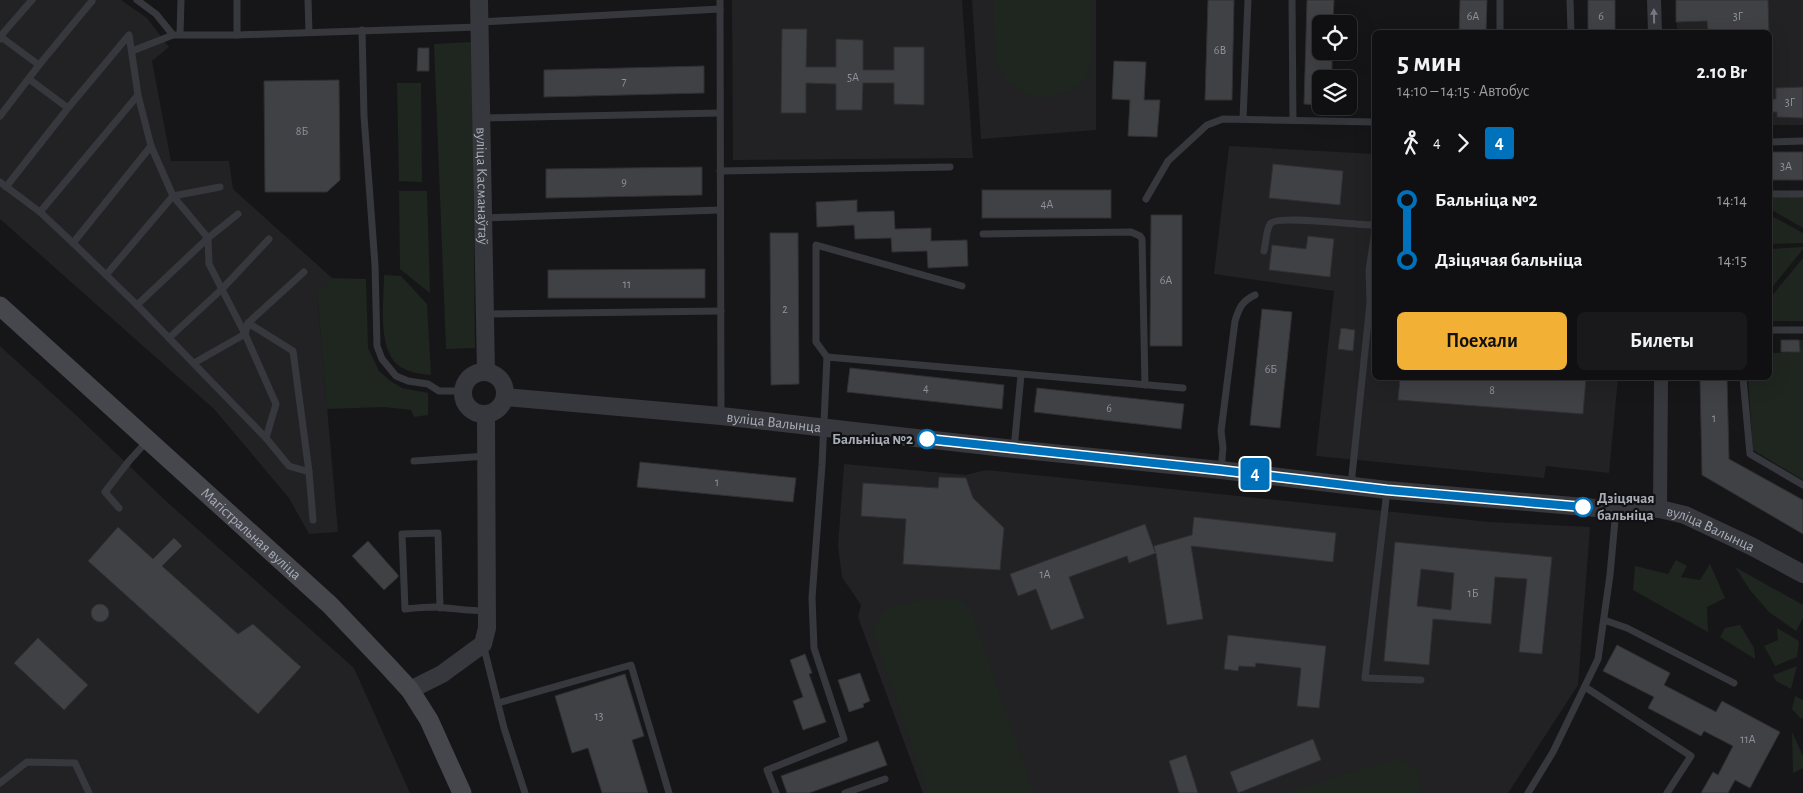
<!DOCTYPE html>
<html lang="ru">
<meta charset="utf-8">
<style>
:root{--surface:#101012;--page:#19191b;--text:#f1f3f6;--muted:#9c9d9f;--line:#303032;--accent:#f2b134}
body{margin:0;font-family:"Alegreya Sans",sans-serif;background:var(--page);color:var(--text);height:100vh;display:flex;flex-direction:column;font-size:19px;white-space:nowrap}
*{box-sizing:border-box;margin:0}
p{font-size:16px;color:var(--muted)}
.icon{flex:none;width:28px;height:28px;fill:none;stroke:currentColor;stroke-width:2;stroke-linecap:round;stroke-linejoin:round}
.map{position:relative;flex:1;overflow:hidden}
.sheet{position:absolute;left:1372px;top:30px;width:400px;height:350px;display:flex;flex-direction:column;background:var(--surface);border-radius:8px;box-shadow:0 5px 20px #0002,0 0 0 1px var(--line)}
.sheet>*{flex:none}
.badge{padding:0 10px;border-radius:4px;font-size:18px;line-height:32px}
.buttons{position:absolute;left:1312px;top:15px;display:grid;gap:10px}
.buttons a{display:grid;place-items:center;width:45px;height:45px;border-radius:8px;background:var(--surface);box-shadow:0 5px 20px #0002,0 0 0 1px var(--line);font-size:25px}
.map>.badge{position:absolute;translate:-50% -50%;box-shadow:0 0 0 2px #fff}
.legs{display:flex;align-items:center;gap:8px;height:55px;padding:0 25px;font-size:16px}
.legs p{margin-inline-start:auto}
.headline{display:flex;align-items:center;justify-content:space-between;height:85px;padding:0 25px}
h1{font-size:28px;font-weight:600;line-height:38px}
.button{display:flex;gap:10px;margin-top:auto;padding:10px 25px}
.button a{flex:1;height:58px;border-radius:8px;background:var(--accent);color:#111;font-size:20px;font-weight:600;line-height:58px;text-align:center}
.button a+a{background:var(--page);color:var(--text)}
ul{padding:0 25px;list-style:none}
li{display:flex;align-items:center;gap:18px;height:60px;font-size:19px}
li i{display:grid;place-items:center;width:8px;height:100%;margin:0 6px;background:currentColor}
li i::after{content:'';width:12px;height:12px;margin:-6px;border:4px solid;border-radius:50%;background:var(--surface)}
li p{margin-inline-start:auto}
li:first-child i{background:linear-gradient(#0000 50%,currentColor 0)}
li:last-child i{background:linear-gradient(currentColor 50%,#0000 0)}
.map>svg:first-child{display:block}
.built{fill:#222225}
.green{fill:#1e261f}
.building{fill:#404145;stroke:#303034;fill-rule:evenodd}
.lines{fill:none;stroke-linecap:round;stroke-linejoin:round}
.service{stroke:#37383d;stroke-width:7}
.minor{stroke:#37383d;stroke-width:14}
.tertiary{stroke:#37383d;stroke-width:18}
.secondary{stroke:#45474d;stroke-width:19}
.oneway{fill:#757881}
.line-1-casing{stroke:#fff;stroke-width:11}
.line-1{stroke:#0072bc;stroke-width:8}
.stop-1-dot{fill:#fff;stroke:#0072bc;stroke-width:2.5}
.labels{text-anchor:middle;stroke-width:4.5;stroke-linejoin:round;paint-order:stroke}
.number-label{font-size:12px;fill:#8e929b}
.street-label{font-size:15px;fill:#a8adb8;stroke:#111113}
.stop-label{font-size:15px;font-weight:bold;fill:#a8adb8;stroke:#111113;text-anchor:end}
</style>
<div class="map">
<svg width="1803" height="793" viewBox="0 0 1803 793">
<rect width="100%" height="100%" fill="#161618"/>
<!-- built -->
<g class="built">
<path d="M0,0h121l26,18 22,29 -17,14 19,100h58l4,28 99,89 -15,15 21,239 -29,2 -20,-36 -75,-89 -214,-190z"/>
<path d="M732,0h230l11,158 -240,2z"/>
<path d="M972,0h124v130l-115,9z"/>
<path d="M1676,0h127v125h-33v-93h-93z"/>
<path d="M1229,146l146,8v224h243l-9,95 -63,-7 -2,12 -228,-22 18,-165 -120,-17z"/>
<path d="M0,346l77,70 89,85 188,167 56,125h-410z"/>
<path d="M844,464l122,11 20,-5 504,52 100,5 -12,158 -70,108h-585l-65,-176 3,-12 -19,-28 -4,-31z"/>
</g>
<!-- green -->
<g class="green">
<path d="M993,0h98l1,65 -10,19 -19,10 -21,4 -15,-3 -19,-13 -12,-18z"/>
<path d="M472,42l3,306 -29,1 -12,-305z"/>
<path d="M397,83h24l1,99 -23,-1z"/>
<path d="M399,191h28l3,102 -30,-24z"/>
<path d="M1803,196v32l-33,-19v-12z"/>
<path d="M1770,215l33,18v10l-33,1z"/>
<path d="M1803,247v2l-33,41v-41z"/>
<path d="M1803,258v63h-33v-23z"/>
<path d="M384,275l17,1 26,28 4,71c-11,-1 -24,-3 -33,-10 -21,-17 -14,-65 -14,-90z"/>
<path d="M332,278l34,1 2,69 11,23 10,9 13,8 26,5v22l-14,2 -3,-7 -27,-3 -57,2 -10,-117z"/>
<path d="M1799,340h4v140l-50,-30 -5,-72h22v-25l29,-1z"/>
<path d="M1676,560l11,6 -6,11 19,3 10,-16 15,34 -18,9 1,25 -75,-42 2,-24 33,8z"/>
<path d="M1735,567l68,38v13l-7,13 -27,-19 -19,-22z"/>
<path d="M957,598l14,13 63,182h-106l-56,-164 13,-20 35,-9z"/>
<path d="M1740,625l14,23 1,11 -35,-22 5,-9z"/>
<path d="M1777,628l22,13 -2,16 -22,9 -11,-20 14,-6z"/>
<path d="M1797,666l-6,23 -15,-8 -3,-6z"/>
<path d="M1795,696l8,4v18h-3l-8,-9z"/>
<path d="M1792,732l11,24v12l-10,5z"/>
<path d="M1399,758l19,13 3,22h-137z"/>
</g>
<!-- building -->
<g class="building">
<path d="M1208,0h26l-2,100h-27z"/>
<path d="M1307,0h27l-1,24h-12v27h11v28h-11v26l-17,-1z"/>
<path d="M1460,0h27l-1,32h-27z"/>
<rect x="1588" y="0" width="27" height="32"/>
<path d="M1676,0h92l1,32h-61l-1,-11 -31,1z"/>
<path d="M782,29h25l-1,38h30v-28l27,1v30h31v-23h30v58l-30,-1v-21h-31l-1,27h-26v-26l-30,-1v30h-25z"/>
<path d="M418,48h11v23h-12z"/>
<path d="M1114,61l32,1 -2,38h16l-3,37 -29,-1 2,-36 -18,-1z"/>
<path d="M704,66v27l-160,4v-27z"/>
<path d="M339,80l1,100 -13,12h-62l-1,-111z"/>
<path d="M1803,87v31l-26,-1v-5h-7v-13h6v-11z"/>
<rect x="1770" y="152" width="33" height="28"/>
<path d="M1273,164l70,7 -3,34 -71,-7z"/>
<path d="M702,167v28l-156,3v-29z"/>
<rect x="982" y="190" width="129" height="28"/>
<path d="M857,200v12l37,-1 1,18 36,-1v13l36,-1 1,26 -40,2 -1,-17 -35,1 -1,-14 -36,1 -1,-14 -37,2 -1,-25z"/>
<path d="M1151,215h31v131h-32z"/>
<path d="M770,233h28l1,151 -28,1z"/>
<path d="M1308,236l26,3 -4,38 -61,-7 3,-25 34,4z"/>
<path d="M705,269v29h-157v-28z"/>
<path d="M1262,309l30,3 -12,116 -30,-3z"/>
<path d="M1341,328l14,2 -2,21 -15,-2z"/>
<path d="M1781,340h18l1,12h-19z"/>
<path d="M850,368l154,17 -2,24 -155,-17z"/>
<path d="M1400,378h129l28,2 1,-2h28l-3,36 -185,-14z"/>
<path d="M1700,378h27l2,81 74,41v34l-101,-59z"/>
<path d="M1037,388l147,16 -3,25 -147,-17z"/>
<path d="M640,462l156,16 -3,24 -156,-15z"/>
<path d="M939,477l27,1 7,20 31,30 -4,42 -97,-6 3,-45 -45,-3 2,-33 75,5z"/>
<path d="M1194,517l142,16 -3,29 -142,-16 12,73 -36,6 -11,-72 -27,10 -2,-7 -58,21 15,41 -33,12 -15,-41 -18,7 -8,-22 135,-50 10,28 -1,-6 38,-11z"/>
<path d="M118,527l35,32 21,-21 8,8 -20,20 76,68 15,-10 48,43 -43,47 -170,-153z"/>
<path d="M368,541l30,34v2l-14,13 -32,-34z"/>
<path d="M1395,542l157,15 -10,97 -23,-2 8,-73 -32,-2 -4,47 -58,-5 -4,46 -45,-4zM1421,569l33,4 -3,37 -34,-4z"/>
<circle cx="100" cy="613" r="9"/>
<path d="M1228,635l98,11 -7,62 -22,-2 4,-38 -45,-5 -1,4 -16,-1 -1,5 -14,-2z"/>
<path d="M38,638l50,47 -24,25 -50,-47z"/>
<path d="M1617,645l53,28 -6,12 52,27 6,-11 58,31 -30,56 -15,-8 -7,13h-27l12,-21 5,3 15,-29 -29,-15 -3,5 -53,-28 6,-11 -51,-26z"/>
<path d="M805,654l7,19 -3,1 17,48 -23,8 -10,-29 10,-4 -13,-37z"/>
<path d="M860,673l10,28 -7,3 1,3 -15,5 -11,-32z"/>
<path d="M625,674l19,62 -12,4 16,53h-46l-14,-45 -16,5 -17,-57z"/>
<path d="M1313,739l8,21 -83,33 -8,-21z"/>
<path d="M878,741l9,24 -78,28h-22l-6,-17z"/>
<path d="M1186,755l12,38h-19l-10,-32z"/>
</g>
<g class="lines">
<!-- service -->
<g class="service">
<path d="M137,0l19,14 17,21h64l242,-8"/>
<path d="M308,0l1,32"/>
<path d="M720,0l1,415"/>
<path d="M1292,0l1,120"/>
<path d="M1570,0l1,32"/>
<path d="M480,22l240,-13"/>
<path d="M362,30l2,86 11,149 2,81 5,13 14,17 12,5 20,3 11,7h23"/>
<path d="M1500,32v-32"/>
<path d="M180,34l1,-34"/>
<path d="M237,35v-35"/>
<path d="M1,37l38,28"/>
<path d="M0,39l4,-7 28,-32"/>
<path d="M132,51l41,-16"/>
<path d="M29,79l39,29"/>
<path d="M138,95l13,51 22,50 47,-9"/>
<path d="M0,116l39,-51 53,-64"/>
<path d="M482,118l237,-5"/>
<path d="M1243,119l5,-119"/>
<path d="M1770,142l33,-1"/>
<path d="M720,171l230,-4"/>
<path d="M0,182l40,30 33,31 64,62 129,133"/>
<path d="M6,187l62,-79 61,-73 9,60 -98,117"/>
<path d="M1770,194h33"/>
<path d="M1146,199l22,-38 39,-36 16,-6 152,3"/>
<path d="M484,218l236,-8"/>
<path d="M983,234l148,-2 9,4 2,3 3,146"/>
<path d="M73,243l78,-97"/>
<path d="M1264,251c2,-8 2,-20 6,-27 6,-10 89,2 105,1"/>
<path d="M106,275l67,-79 35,42 1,26 36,70 31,70 -10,34 23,28 20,6"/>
<path d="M962,286l-146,-41v97l11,15 356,31"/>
<path d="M137,305l71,-67 30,-24"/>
<path d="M485,314l236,-3"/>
<path d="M248,323l45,28 16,121 4,48"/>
<path d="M1770,330h33"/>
<path d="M169,338l53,-49 47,-50"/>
<path d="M194,363l51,-29 3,-11 56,-51"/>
<path d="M1743,378l7,76 53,31"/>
<path d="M1014,449l7,-74"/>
<path d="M414,461l73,-5"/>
<path d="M1221,470l2,-22 -2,-17 14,-110c4,-13 7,-20 20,-26"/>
<path d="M1351,485l19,-182 -1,-33 6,-39"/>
<path d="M1387,491l-22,187 56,2"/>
<path d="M119,508l-14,-16 24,-31 19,-21"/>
<path d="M440,608l-2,-75 -36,1 3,75c10,-1 20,-2 29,-2 18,1 35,4 53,4"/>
<path d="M1604,620l23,8 107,55"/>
<path d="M483,644l21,84 21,65"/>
<path d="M1585,687l106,69 -24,37"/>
<path d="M498,703l133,-38 38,128"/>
<path d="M0,783l27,-21 48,1 14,30"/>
<path d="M776,793l-9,-23 77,-31 -30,-91 -2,-50 10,-133 5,-108"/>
<path d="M845,793l40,-14"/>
<path d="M1528,793l25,-41 45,-93 12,-84 6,-66"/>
</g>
<!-- minor -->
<g class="minor">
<path d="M1654,0l1,32"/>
<path d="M1660,509l1,-131"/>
</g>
<!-- tertiary -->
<g class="tertiary">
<path id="s1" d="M479,0l7,372"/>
<circle cx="484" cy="393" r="21"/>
<path id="s2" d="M506,397l215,19 293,33 207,21 166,20 209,18 64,1 25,6 66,31 52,28"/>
<path d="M410,690l32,-16 41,-30 4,-16 -1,-214"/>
</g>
<!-- secondary -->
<path class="secondary" id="s3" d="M0,306l330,299 57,60 23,25 19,30 33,73"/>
</g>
<!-- one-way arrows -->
<defs><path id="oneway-solid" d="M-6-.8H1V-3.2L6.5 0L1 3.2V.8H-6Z" transform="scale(1.25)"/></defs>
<use class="oneway" href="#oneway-solid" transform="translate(1654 16) rotate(-91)"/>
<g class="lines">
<!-- line-1 casing -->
<g class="line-1-casing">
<path id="line-1" d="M927,439l293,31 167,20 196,17"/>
</g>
<!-- line-1 -->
<use href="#line-1" class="line-1"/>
</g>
<!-- markers -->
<g class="stop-1-dot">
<circle cx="927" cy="439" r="9"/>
<circle cx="1583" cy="507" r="9"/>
</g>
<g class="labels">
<!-- number labels -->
<g class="number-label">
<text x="1473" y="20">6А</text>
<text x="1601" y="20">6</text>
<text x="1738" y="20">3Г</text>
<text x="1220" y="54">6В</text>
<text x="853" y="81">5А</text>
<text x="624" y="85">7</text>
<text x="1790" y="106">3Г</text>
<text x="302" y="135">8Б</text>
<text x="1786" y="170">3А</text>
<text x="624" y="186">9</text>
<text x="1047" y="208">4А</text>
<text x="1166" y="284">6А</text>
<text x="627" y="288">11</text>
<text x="785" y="313">2</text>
<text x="1271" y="373">6Б</text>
<text x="926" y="392">4</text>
<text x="1492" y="394">8</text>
<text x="1109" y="412">6</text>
<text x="1714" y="422">1</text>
<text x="717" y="486">1</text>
<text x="1045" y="578">1А</text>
<text x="1473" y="597">1Б</text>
<text x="599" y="720">13</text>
<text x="1748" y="743">11А</text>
</g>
<!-- street labels -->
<g class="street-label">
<text dy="5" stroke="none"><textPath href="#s1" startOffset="186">вуліца Касманаўтаў</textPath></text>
<text dy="5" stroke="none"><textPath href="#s2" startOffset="269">вуліца Валынца</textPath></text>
<text dy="5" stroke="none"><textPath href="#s2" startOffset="1214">вуліца Валынца</textPath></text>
<text dy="5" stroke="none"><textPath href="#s3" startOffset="339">Магістральная вуліца</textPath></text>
</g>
<!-- stop labels -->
<g class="stop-label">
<text x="913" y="444">Бальніца №2</text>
<text x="1597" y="503" text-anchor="start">Дзіцячая<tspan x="1597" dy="17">бальніца</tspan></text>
</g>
</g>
</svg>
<div class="buttons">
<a><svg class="icon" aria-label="locate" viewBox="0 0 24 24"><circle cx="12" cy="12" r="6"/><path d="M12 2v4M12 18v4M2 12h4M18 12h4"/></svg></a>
<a><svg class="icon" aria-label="layers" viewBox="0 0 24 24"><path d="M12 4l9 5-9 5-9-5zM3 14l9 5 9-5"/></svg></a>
</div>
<b class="badge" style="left:1255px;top:474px;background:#0072bc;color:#fff">4</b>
<section class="sheet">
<div class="headline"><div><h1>5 мин</h1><p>14:10 – 14:15 · Автобус</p></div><b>2.10 Br</b></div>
<div class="legs"><svg class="icon" aria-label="walk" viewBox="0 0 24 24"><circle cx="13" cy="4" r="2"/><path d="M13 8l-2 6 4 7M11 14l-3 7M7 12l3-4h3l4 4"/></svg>4<svg class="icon" aria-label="forward" viewBox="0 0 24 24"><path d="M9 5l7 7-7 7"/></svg><b class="badge" style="background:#0072bc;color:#fff">4</b></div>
<ul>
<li><i style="color:#0072bc"></i><b>Бальніца №2</b><p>14:14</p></li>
<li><i style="color:#0072bc"></i><b>Дзіцячая бальніца</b><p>14:15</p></li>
</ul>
<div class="button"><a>Поехали</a><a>Билеты</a></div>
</section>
</div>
